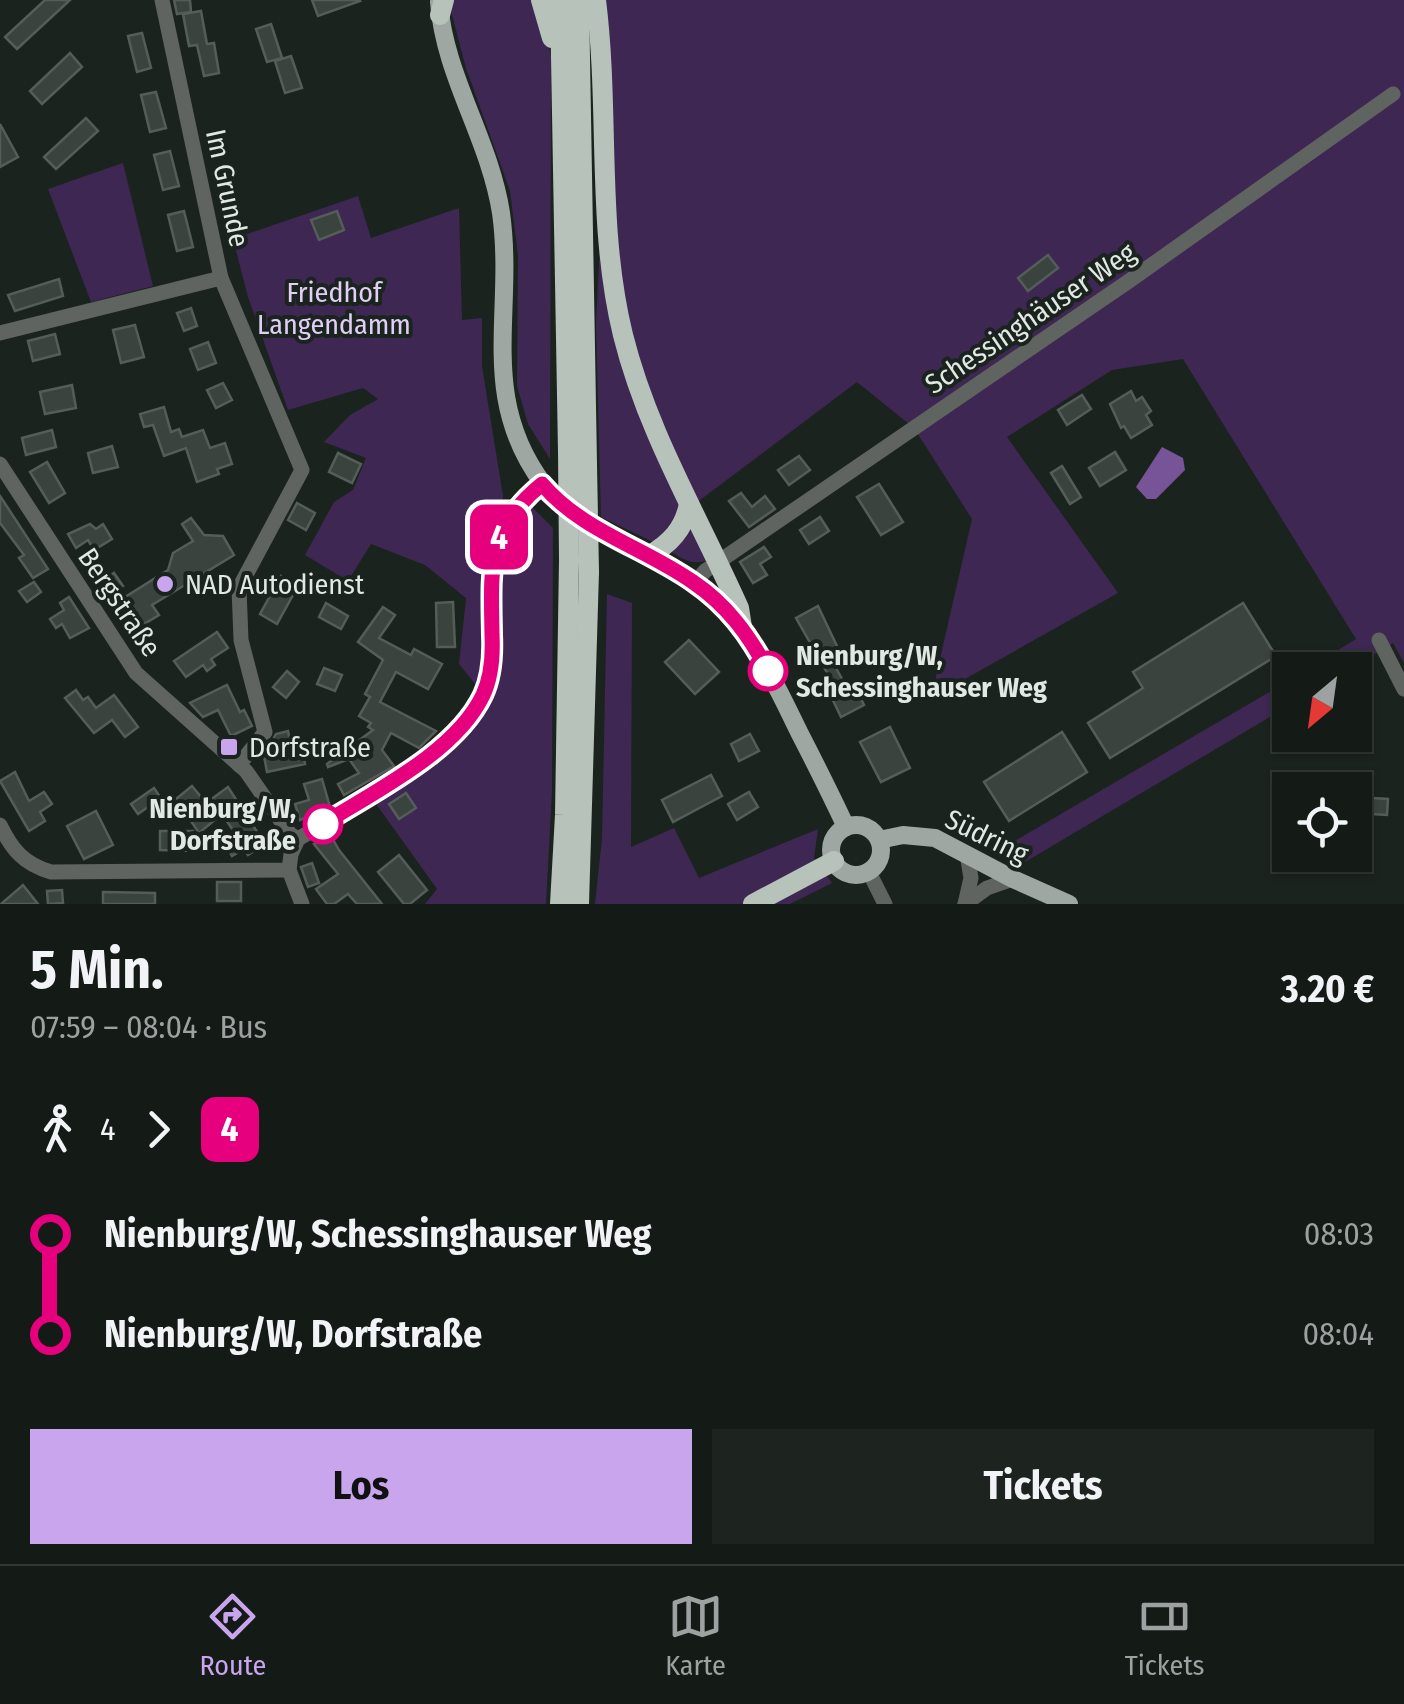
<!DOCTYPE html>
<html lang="de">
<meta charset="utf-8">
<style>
:root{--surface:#141a16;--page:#1d231f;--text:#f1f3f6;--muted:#9da1a1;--line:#333835;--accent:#c9a5ee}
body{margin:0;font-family:"Fira Sans Condensed",sans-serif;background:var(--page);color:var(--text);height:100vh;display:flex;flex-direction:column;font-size:38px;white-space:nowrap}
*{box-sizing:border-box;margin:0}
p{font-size:32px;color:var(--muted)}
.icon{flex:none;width:55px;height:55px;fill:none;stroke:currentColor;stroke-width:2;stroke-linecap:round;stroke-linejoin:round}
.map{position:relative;height:904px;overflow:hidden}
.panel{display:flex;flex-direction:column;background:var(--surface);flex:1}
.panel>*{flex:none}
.badge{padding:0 20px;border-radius:15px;font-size:35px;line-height:65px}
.needle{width:65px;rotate:209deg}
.tools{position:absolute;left:1272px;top:652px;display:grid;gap:20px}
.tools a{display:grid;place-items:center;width:100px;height:100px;border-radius:0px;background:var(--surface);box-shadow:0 2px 8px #0004,0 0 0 2px var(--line);font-size:50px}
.map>.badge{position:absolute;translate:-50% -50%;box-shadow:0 0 0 5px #fff}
.legs{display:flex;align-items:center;gap:15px;height:110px;padding:0 30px;font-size:32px}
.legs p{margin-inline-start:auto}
.head{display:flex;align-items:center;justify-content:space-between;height:170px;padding:0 30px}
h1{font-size:55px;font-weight:700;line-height:75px}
.cta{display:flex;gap:20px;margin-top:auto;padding:20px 30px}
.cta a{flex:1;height:115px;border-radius:0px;background:var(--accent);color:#111;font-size:40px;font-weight:700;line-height:115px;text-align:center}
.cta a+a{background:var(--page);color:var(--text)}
ul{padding:0 30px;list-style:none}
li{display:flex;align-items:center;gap:35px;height:100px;font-size:38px}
li i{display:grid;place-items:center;width:15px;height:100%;margin:0 12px;background:currentColor}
li i::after{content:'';width:25px;height:25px;margin:-12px;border:8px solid;border-radius:50%;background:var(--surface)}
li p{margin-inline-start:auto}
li:first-child i{background:linear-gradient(#0000 50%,currentColor 0)}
li:last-child i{background:linear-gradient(currentColor 50%,#0000 0)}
.menu{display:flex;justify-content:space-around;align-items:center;height:140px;border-top:2px solid var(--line);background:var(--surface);font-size:28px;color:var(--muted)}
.menu a{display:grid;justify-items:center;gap:5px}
.menu .selected{color:var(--accent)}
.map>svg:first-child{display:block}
.green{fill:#3e2753}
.water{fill:#775498}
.building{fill:#3a433d;stroke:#545d57;stroke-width:2.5}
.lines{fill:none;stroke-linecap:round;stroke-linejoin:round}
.minor{stroke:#5f6461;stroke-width:15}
.major{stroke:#9ea7a1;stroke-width:18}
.highway{stroke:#b7c2bb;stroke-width:20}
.highway-bridge{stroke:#b7c2bb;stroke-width:20}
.line-1-casing{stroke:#fff;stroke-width:22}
.line-1{stroke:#e6007e;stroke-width:15}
.poi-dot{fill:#c9a5ee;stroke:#1b231e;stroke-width:4}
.stop-1-dot{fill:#fff;stroke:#e6007e;stroke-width:5}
.labels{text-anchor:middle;stroke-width:8;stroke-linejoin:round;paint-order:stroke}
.street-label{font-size:28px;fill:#e2e8e4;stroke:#1b231e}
.park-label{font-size:28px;fill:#e1cef5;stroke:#1b231e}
.poi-label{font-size:28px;fill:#e2e8e4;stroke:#1b231e;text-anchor:start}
.stop-label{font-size:28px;font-weight:bold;fill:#e2e8e4;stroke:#1b231e;text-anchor:start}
</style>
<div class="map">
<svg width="1404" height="904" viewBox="0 0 1404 904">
<rect width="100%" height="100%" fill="#1b231e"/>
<!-- green -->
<g class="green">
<path d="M452,0h82l7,11 10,46 -1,402 -22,-35 -11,-38 1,-130 -8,-65 -44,-123 -15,-57z"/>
<path d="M606,0h798v663l-11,-20 -45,27h-42l50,-31 -173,-280 -71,11 -105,67 111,156 -187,105 41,-179 -58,-91 -57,-46 -161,121 -28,29 -15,10 -52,-25 -5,-194 14,-283z"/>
<path d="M123,163l30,123 -62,16 -43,-113z"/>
<path d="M358,196l13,42 88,-30 3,112 20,-2v48l21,130c-2,24 -15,45 -18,68 -4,43 6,83 -6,125l-20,-25 7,-66 -41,-33 -54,-21 -23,37 -43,-26 29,-53 19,-12 13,-32 -42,-16 26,-27 28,-16 -15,-11 -75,22 -40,-113 -15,-58z"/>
<path d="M532,507l21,21 -1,264 -6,112h-121l12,-15 -63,-88 46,-33 67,-56c-1,-18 11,-27 13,-44 4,-53 -20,-125 32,-161z"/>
<path d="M690,520l20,39c-17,8 -27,0 -42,-9z"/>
<path d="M607,594l25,9 -1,244 43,-19 25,50 119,-49 -4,29 18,25 -42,21h-195l7,-66z"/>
<path d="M1290,680v25l-265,157 -19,-16z"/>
</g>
<!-- water -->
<path class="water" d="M1162,447l21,11 2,12 -29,29h-9l-11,-12z"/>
<!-- building -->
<g class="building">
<path d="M45,0h25l-53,49 -12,-12z"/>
<path d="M174,0h16l1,12 -14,2z"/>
<path d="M312,0h47l1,1 -42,15z"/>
<path d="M201,11l6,33 7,-1 5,30 -15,3 -7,-31 -8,1 -6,-32z"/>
<path d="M271,24l11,34 -15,4 -11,-33z"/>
<path d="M142,33l9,35 -14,4 -9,-36z"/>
<path d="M70,53l12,14 -40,37 -12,-13z"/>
<path d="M291,56l11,32 -17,5 -10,-32z"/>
<path d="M156,92l10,36 -16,4 -9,-37z"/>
<path d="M86,118l12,13 -42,38 -12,-12z"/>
<path d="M0,124l18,33 -18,10z"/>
<path d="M170,151l9,35 -16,4 -9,-35z"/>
<path d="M184,211l9,36 -16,4 -9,-36z"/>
<path d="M337,211l7,19 -25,10 -8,-20z"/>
<path d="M1048,255l10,13 -30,23 -10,-13z"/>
<path d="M59,279l4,17 -48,15 -7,-16z"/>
<path d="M191,308l6,18 -13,5 -7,-18z"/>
<path d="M135,325l9,32 -23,6 -8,-33z"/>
<path d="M55,334l5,20 -27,7 -5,-20z"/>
<path d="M208,342l8,21 -18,7 -8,-21z"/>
<path d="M223,383l9,17 -16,8 -9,-18z"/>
<path d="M72,385l4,23 -31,6 -5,-22z"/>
<path d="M1131,391l5,10 6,-4 9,14 -5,4 6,10 -21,13 -7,-12 -3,2 -11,-24z"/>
<path d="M1082,395l9,14 -24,16 -9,-15z"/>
<path d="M164,407l7,25 8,-3 3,8 21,-7 7,18 15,-5 7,21 -15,5 2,5 -22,8 -11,-34 -22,8 -11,-31 -9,2 -4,-13z"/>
<path d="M52,430l4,17 -30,8 -4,-17z"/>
<path d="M112,446l6,21 -25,6 -5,-20z"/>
<path d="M1115,452l11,18 -26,16 -11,-18z"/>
<path d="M338,453l23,11 -9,19 -23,-11z"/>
<path d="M799,456l11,14 -21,15 -11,-15z"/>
<path d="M47,462l18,31 -16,10 -19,-31z"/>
<path d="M1062,466l19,31 -11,7 -19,-31z"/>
<path d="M879,484l24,38 -22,13 -24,-38z"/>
<path d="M741,493l11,14 13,-11 10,13 -26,18 -20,-26z"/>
<path d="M0,496l48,73 -15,9 -14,-20 5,-3 -24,-32z"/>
<path d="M297,503l18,10 -9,17 -18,-10z"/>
<path d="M820,517l9,14 -20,13 -9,-14z"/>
<path d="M191,518l13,17 19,1 11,19 -82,50 7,10 -20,12 -17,-28 46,-29 5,-17 20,-12 -11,-17z"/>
<path d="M90,524l6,5 7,-5 9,15 -18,11 -6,-10 -12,8 -8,-14z"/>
<path d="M764,547l7,10 -11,7 7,11 -14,8 -13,-21z"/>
<path d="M114,573l9,13 -14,9 -9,-13z"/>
<path d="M281,576l17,10 -21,38 -17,-10z"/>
<path d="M34,582l7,10 -14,10 -8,-11z"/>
<path d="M69,597l20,31 -19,10 -8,-14 -6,4 -6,-9 14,-9 -4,-7z"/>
<path d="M453,602l2,45h-18l-1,-44z"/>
<path d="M326,603l22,13 -7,13 -22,-12z"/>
<path d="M1243,603l33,53 -166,102 -22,-35 55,-35 -10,-16z"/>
<path d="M818,606l27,57 -9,5 10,18 6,-4 12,23 -23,12 -11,-23 4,-2 -4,-14 -34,-60z"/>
<path d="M383,607l12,8 -16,23 32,17 3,-6 28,15 -14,25 -32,-17 -16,30 56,29 -17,17 -28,-15 -9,17 12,16 -50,29 -6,-11 21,-11 -10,-14 -21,8 -1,-3 46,-34 -5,-3 3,-4 -12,-7 11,-19 -5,-3 18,-34 -25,-18z"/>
<path d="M217,632l11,16 -17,11 4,6 -8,6 -4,-6 -17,12 -12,-16z"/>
<path d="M689,640l30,32 -24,22 -30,-32z"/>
<path d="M324,668l18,7 -7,16 -18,-7z"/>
<path d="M287,671l12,11 -13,16 -13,-11z"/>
<path d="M227,685l13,27 4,-2 8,16 -21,10 -13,-26 -15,7 -13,-14z"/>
<path d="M76,690l7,10 5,-3 8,11 18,-13 24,32 -13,10 -13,-17 -18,13 -29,-35z"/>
<path d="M890,727l20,41 -29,14 -21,-40z"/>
<path d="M288,731l4,19 10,-2 3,16 -38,8 -3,-16 10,-2 -3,-11 5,-9z"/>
<path d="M1062,732l25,40 -78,49 -25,-39z"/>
<path d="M750,734l9,17 -20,10 -8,-17z"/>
<path d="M15,772l14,29 15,-9 8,12 -12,8 5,9 -16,10 -29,-50z"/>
<path d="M711,775l11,21 -49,26 -11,-22z"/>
<path d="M322,779l8,28 -30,13 -5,-16 14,-4 -5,-16z"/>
<path d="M192,786l14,17 22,-16 37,57 -17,11 -4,-6 -12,7 -7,-12 12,-8 -15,-22 -23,19 -23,-34z"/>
<path d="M154,788l12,18 -13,8 -5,-7 -10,7 -7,-10z"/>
<path d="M749,792l9,15 -21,13 -9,-16z"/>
<path d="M406,793l10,15 -17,11 -10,-15z"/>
<path d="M1355,797l33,2 -1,16 -32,-2z"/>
<path d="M96,811l17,34 -29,14 -17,-33z"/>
<path d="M160,831h33v20l-33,-1z"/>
<path d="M330,834l9,16 43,54h-25l-9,-10 -14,10h-7l-11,-15 22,-15 -24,-30z"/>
<path d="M399,855l28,35 -17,14h-6l-26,-32z"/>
<path d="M1314,855h22l-1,11 -22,-1z"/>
<path d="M312,863l7,20 -11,4 -7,-20z"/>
<rect x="217" y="882" width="24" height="19"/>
<path d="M23,885l15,19h-37z"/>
<path d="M62,890l1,13 -15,1 -1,-13z"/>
<path d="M103,892l52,1v11h-52z"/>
</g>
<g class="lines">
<!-- minor -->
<g class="minor">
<path d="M162,0l59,278 81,192 -63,118 2,52 24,92 -26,33"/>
<path d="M0,333l221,-55"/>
<path d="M0,464l136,209 110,98 44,63 8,5"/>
<path d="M695,583l10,-12 424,-290 264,-187"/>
<path d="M1379,640l25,49"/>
<path d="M0,825c12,25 24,39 51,47l238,-2 2,-16 7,-15c54,-32 158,-89 185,-144 10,-19 10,-39 9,-60 -1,-67 -6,-105 50,-151"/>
<path d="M289,870l13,34"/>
<path d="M869,872l16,32"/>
<path d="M965,904l22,-16 26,-9"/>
<path d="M965,904l6,-26 -4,-24"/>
</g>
<!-- major -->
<g class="major">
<path d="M439,2c5,73 51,138 62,211 14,100 -24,183 43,272 36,49 104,64 152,98 51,37 76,94 103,149 16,31 32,63 47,95"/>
<circle cx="856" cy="850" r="25"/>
<path d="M879,840l24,-5 32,3 78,41 56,25"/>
</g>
<!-- highway -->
<g class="highway">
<path d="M541,0l11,38"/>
<path d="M560,0l8,451"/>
<path d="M579,0l8,465"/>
<path d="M596,0c14,111 0,225 27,335 24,97 76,183 116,273l3,19"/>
<path d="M440,15l4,-15"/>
<path d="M648,556c22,-12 36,-27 41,-52"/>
<path d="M560,904l5,-89 4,-255"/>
<path d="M579,904l10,-332"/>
<path d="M753,904l81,-43"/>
</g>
<!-- highway-bridge -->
<g class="highway-bridge">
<path d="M568,451l1,109"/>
<path d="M587,465l2,107"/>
</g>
</g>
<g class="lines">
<!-- line-1 casing -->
<g class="line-1-casing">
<path id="line-1" d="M323,824c52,-33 133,-72 160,-129 9,-19 10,-39 9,-60 -1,-66 -6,-106 50,-151 40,47 101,63 151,98 34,23 56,53 75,89"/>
</g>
<!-- line-1 -->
<use href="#line-1" class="line-1"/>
</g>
<!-- markers -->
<g class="poi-dot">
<circle cx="165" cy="584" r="10"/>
<rect x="219" y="737" width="20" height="20" rx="5"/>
</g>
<g class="stop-1-dot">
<circle cx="768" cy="671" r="18"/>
<circle cx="323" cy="824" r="18"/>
</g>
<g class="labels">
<!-- street labels -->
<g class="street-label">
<text transform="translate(228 188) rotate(78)" y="10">Im Grunde</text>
<text transform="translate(1030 318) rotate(-34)" y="10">Schessinghäuser Weg</text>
<text transform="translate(120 602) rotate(56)" y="10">Bergstraße</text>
<text transform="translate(987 836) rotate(26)" y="10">Südring</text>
</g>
<!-- park labels -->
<g class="park-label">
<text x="334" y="302">Friedhof<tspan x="334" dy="32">Langendamm</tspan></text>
</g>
<!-- poi labels -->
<g class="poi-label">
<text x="185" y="594">NAD Autodienst</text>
<text x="249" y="757">Dorfstraße</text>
</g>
<!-- stop labels -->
<g class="stop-label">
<text x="796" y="665">Nienburg/W,<tspan x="796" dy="32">Schessinghauser Weg</tspan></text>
<text x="296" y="818" text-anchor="end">Nienburg/W,<tspan x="296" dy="32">Dorfstraße</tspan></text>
</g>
</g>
</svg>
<div class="tools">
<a><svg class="needle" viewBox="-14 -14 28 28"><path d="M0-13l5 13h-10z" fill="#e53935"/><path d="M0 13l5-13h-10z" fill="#9da1a1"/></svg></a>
<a><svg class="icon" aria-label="locate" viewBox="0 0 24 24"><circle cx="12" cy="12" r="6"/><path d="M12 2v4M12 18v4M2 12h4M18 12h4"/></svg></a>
</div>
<b class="badge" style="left:499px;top:537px;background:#e6007e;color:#fff">4</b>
</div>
<section class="panel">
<div class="head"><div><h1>5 Min.</h1><p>07:59 – 08:04 · Bus</p></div><b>3.20 €</b></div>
<div class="legs"><svg class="icon" aria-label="walk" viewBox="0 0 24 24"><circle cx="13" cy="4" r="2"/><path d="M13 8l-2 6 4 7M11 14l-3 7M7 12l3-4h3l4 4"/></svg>4<svg class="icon" aria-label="forward" viewBox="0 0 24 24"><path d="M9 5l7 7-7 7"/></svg><b class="badge" style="background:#e6007e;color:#fff">4</b></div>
<ul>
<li><i style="color:#e6007e"></i><b>Nienburg/W, Schessinghauser Weg</b><p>08:03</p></li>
<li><i style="color:#e6007e"></i><b>Nienburg/W, Dorfstraße</b><p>08:04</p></li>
</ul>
<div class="cta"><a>Los</a><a>Tickets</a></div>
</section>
<nav class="menu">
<a class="selected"><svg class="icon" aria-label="directions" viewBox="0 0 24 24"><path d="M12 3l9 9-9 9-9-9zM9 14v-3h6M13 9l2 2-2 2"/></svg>Route</a>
<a><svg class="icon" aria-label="map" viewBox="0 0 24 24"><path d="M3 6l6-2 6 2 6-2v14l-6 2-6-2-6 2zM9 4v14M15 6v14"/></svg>Karte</a>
<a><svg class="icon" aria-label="tickets" viewBox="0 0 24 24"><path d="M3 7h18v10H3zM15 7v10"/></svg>Tickets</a>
</nav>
